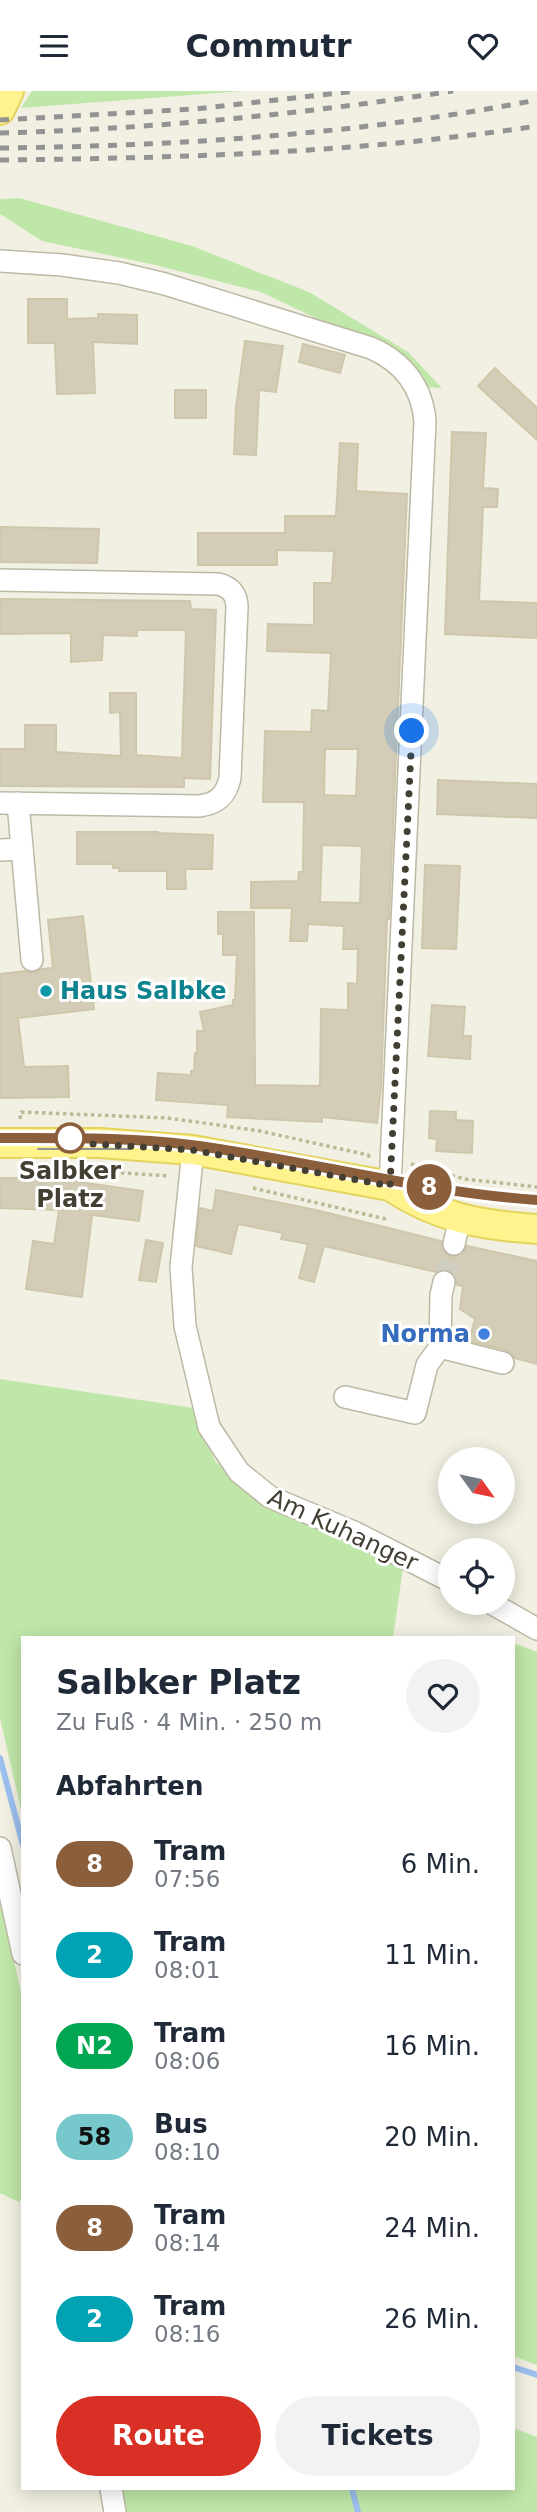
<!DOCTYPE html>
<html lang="de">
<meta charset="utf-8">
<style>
:root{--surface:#fff;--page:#f2f2f3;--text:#1f2937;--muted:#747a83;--accent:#d93025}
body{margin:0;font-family:"DejaVu Sans",sans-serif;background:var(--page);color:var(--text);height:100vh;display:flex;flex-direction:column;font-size:26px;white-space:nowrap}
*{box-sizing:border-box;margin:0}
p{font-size:23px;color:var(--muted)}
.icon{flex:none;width:38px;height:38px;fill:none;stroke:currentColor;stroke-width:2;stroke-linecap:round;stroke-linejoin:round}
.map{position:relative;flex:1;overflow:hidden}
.panel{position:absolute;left:21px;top:1545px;width:494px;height:854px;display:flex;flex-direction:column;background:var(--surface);border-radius:0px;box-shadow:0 4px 18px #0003}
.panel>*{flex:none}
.badge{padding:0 14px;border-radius:23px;font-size:24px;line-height:46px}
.needle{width:46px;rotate:123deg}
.controls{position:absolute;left:438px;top:1356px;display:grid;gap:14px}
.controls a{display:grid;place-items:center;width:77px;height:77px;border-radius:50%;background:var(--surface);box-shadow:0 4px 18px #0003;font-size:35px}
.you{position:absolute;width:35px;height:35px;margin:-18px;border:5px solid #fff;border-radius:50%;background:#1a73e8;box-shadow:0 0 0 10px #1a73e833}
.map>.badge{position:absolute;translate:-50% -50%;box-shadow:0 0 0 4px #fff}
h2{padding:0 35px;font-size:26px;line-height:63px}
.round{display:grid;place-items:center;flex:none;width:74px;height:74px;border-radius:37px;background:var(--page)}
.headline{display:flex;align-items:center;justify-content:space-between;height:119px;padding:0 35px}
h1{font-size:33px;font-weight:600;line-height:52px}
.action{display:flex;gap:14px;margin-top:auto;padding:14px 35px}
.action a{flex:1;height:80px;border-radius:42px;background:var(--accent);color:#fff;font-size:28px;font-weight:600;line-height:80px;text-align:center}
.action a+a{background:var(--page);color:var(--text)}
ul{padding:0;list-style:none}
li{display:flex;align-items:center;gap:21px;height:91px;padding:0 35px}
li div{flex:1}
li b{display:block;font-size:26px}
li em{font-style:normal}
li .badge{min-width:77px;font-weight:700;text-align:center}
header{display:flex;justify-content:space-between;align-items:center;height:91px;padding:0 35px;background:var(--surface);font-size:32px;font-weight:600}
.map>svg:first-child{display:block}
.green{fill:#c0e7aa}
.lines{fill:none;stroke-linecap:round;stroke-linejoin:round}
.stream{stroke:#9cbff0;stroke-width:6}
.building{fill:#d3cdb8;stroke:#cec7ab;stroke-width:2;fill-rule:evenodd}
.minor-tunnel{stroke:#cecdbf;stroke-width:21;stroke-dasharray:21 10;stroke-linecap:butt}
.minor-casing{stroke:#bdb9a5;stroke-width:24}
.major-casing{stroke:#e4d45d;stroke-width:32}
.path{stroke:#bfb896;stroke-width:3.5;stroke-dasharray:3.5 3.5;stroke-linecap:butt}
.minor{stroke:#fff;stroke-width:21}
.major{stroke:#fff38e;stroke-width:28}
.tram{stroke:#939393;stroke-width:2}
.rail{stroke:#939393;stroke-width:5;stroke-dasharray:9 9;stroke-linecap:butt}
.line-casing{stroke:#fff;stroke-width:16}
.line{stroke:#8b5e3c;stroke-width:10}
.walk{stroke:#433f33;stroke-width:7;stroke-dasharray:0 12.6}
.culture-dot{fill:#0f9aa8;stroke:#fff;stroke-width:2.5}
.stop-dot{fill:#fff;stroke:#8b5e3c;stroke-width:3.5}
.shop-dot{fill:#3f7fe0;stroke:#fff;stroke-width:2.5}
.labels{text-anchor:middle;stroke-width:6;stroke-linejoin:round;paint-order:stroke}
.culture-label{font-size:24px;font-weight:bold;fill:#0d838f;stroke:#fff;text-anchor:start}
.stop-label{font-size:24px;font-weight:bold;fill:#433f33;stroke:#fff}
.shop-label{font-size:24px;font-weight:bold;fill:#366cbe;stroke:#fff;text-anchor:end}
.street-label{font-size:24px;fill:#433f33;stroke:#fff}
</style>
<header><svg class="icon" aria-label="menu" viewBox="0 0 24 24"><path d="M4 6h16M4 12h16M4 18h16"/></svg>Commutr<svg class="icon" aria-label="heart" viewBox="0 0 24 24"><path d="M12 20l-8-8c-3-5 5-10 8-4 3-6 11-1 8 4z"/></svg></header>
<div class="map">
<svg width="537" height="2421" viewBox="0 0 537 2421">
<rect width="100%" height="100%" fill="#f1f0e2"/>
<!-- green -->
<g class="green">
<path d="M32,0h211l-222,17z"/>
<path d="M19,107l173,48 117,46 99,60 34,36 -16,-1 -3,-12 -37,-31 -41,-12 -84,-40 -106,-27 -113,-24 -42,-27v-15z"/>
<path d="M0,1288l194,29 21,53 25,22 81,44 82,41 -10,70h-370v180l-23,-100z"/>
<path d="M513,1552l24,9v713l-24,-9z"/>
<path d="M0,1806l23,105v195l-4,5 -19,-9z"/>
<path d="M513,2337l24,9v75h-412l-3,-23h391z"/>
</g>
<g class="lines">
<!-- stream -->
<g class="stream">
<path d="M0,1667l23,87"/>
<path d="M513,2276l24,8"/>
<path d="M352,2398l6,23"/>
</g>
</g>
<!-- building -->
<g class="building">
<path d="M28,208h39v20l31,-1v-4l39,1v29l-44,-2 2,51 -38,1 -2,-51h-27z"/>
<path d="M245,250l38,5 -7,46 -17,-2 -3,65 -22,-1 2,-47z"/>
<path d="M303,253l42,11 -5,18 -41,-11z"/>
<path d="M495,277l42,40v32l-59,-54z"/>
<rect x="175" y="299" width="31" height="28"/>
<path d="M452,341l34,1 -3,55 15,1 -1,18h-14l-4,94 58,2v35l-92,-4z"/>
<path d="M340,352l18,1 -2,47 51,3 -18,425h-2l-6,168 -4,36 -55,-6v5l-95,-5 1,-12 -72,-5 2,-27 33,2v-4h3l1,-18h2v-22h7l-4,-19 33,-7v-5h2l2,-45h-14v-21h-5v-22h36l1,173 65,1 1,-77 27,1v-27l9,1 1,-35h-15l1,-23 -36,-2 -1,17h-17l2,-33h-41v-26l47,-1 1,-9h4l1,-70h-41l2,-71 46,1 1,-22 16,1 3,-58 -64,-2 1,-27 46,1v-42h18l2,-32 -57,-1v15h-79v-32h87v-17h51zM325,658h33l-2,47 -32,-1zM322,754l40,1 -2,57 -40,-1z"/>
<path d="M0,436l99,2 -2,34 -97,-1z"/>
<path d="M0,508l190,2 1,8 25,1 -6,169 -26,-1v9l-184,-1v-37h25v-24h31v27l65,4 -1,-44 -10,1v-20h26v62l46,3 4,-128h-49v6l-34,-1 -1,25 -31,2v-29l-71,1z"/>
<path d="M438,689l99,4v34l-100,-4z"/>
<path d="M77,741h81v1l55,2 -1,34h-27l1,20h-19v-18h-48v-3h-6v-4h-36z"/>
<path d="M425,774l35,1 -4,83 -34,-1z"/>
<path d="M83,825l11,93 -76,9 6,49 44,-1 1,31 -69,1v-124l25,-3 9,2 7,-4 12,-1 -5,-48z"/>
<path d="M432,914l33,2 -2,29h8l-1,23 -42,-3z"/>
<path d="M430,1020l26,1v8l17,1 -1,32 -36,-2 1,-12 -8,-1z"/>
<path d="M0,1087h51l92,13 -4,30 -47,-6 -10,82 -56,-8 7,-48 21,3 5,-34 -59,-2z"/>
<path d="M216,1099l100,20 125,31 4,12 7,4 11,-4 4,-7 70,15v103l-22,-6 -9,-8 -37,-9 6,-22 -15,-10 3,-23 -6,-1 -1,-7 -8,-9 -12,3 -112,-26 -10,36 -15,-4 9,-34 -27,-5 2,-6 -45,-9 -7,30 -35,-8 4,-38 13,3z"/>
<path d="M146,1149l17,3 -7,39 -17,-2z"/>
</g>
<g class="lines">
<!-- minor-tunnel -->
<path class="minor-tunnel" d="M444,1191l10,-38"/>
<!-- minor casing -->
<g class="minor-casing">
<g id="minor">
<path d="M0,170l62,4 57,8 46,11 206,64c32,14 51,39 54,73l-35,765"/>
<path d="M0,489l218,4c13,3 19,11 19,23l-7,171c-4,18 -13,26 -31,28l-199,-3"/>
<path d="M18,712l14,157"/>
<path d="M0,759l22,-1"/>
<path d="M193,1059l-12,117 4,59 24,101 30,45 31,25 86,36 94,48"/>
<path d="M454,1153l6,-26"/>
<path d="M444,1191l-3,13 -1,52 63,16"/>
<path d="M345,1306l70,16 12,-48 13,-18"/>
<path d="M491,1512l46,26"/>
<path d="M0,1757l23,106"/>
<path d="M111,2398l4,23"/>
</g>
</g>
<!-- major casing -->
<g class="major-casing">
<g id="major">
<path d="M0,19l9,-19"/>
<path d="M0,1052h100l93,7 197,36c48,32 90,39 147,43"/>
</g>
</g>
<!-- path -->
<g class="path">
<path d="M20,1028l1,-7 147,6 92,13 108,24 3,4"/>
<path d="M411,1073l54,15 72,8"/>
<path d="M65,1078l104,7"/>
<path d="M253,1097l133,31"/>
</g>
<!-- minor -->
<use href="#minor" class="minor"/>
<!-- major -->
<use href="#major" class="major"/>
<!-- tram -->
<g class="tram">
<path d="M0,1047c64,-1 128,-1 191,7 116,15 229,47 346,55"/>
<path d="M38,1058h91"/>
</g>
<!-- rail -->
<g class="rail">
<path d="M0,29l195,-11 161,-18"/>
<path d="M0,42c152,-4 303,-19 453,-42"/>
<path d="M0,57c180,-2 361,-14 537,-48"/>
<path d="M0,69c180,-2 359,-7 537,-34"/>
</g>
</g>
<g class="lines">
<!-- line casing -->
<g class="line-casing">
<path id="line" d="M0,1047c64,0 128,-1 191,7 116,15 229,47 346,55"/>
</g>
<!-- line -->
<use href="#line" class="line"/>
<!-- walk -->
<path class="walk" d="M70,1047l5,5 118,7 197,36 22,-455"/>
</g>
<!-- markers -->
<circle class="culture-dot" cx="46" cy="900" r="7"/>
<circle class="stop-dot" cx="70" cy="1047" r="14"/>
<circle class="shop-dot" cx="484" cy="1243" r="7"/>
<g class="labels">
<!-- culture labels -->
<g class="culture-label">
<text x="60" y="908">Haus Salbke</text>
</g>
<!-- stop labels -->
<g class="stop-label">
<text x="70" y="1088">Salbker<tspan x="70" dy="28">Platz</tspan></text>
</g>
<!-- shop labels -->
<g class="shop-label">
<text x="470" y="1251">Norma</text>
</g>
<!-- street labels -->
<g class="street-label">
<text transform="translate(343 1439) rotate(25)" y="8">Am Kuhanger</text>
</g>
</g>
</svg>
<div class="controls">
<a><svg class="needle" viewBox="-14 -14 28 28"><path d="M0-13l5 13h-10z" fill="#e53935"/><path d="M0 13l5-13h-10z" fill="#747a83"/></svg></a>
<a><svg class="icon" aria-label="locate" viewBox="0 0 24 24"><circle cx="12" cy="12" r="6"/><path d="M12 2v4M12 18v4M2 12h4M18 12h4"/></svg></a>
</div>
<div class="you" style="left:412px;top:640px"></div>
<b class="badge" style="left:429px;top:1096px;background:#8b5e3c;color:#fff">8</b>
<section class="panel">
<div class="headline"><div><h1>Salbker Platz</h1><p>Zu Fuß · 4 Min. · 250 m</p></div><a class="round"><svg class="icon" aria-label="heart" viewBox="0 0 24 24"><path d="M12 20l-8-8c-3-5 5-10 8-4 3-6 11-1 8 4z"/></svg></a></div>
<h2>Abfahrten</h2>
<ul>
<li><span class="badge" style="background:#8b5e3c;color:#fff">8</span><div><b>Tram</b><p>07:56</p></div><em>6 Min.</em></li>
<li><span class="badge" style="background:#00a3b4;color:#fff">2</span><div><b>Tram</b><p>08:01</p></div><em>11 Min.</em></li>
<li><span class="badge" style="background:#00a651;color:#fff">N2</span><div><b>Tram</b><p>08:06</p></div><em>16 Min.</em></li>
<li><span class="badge" style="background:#77c8cc;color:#111">58</span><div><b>Bus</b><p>08:10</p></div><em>20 Min.</em></li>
<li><span class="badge" style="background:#8b5e3c;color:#fff">8</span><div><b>Tram</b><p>08:14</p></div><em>24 Min.</em></li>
<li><span class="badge" style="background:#00a3b4;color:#fff">2</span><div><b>Tram</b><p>08:16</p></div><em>26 Min.</em></li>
</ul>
<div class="action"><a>Route</a><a>Tickets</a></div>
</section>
</div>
